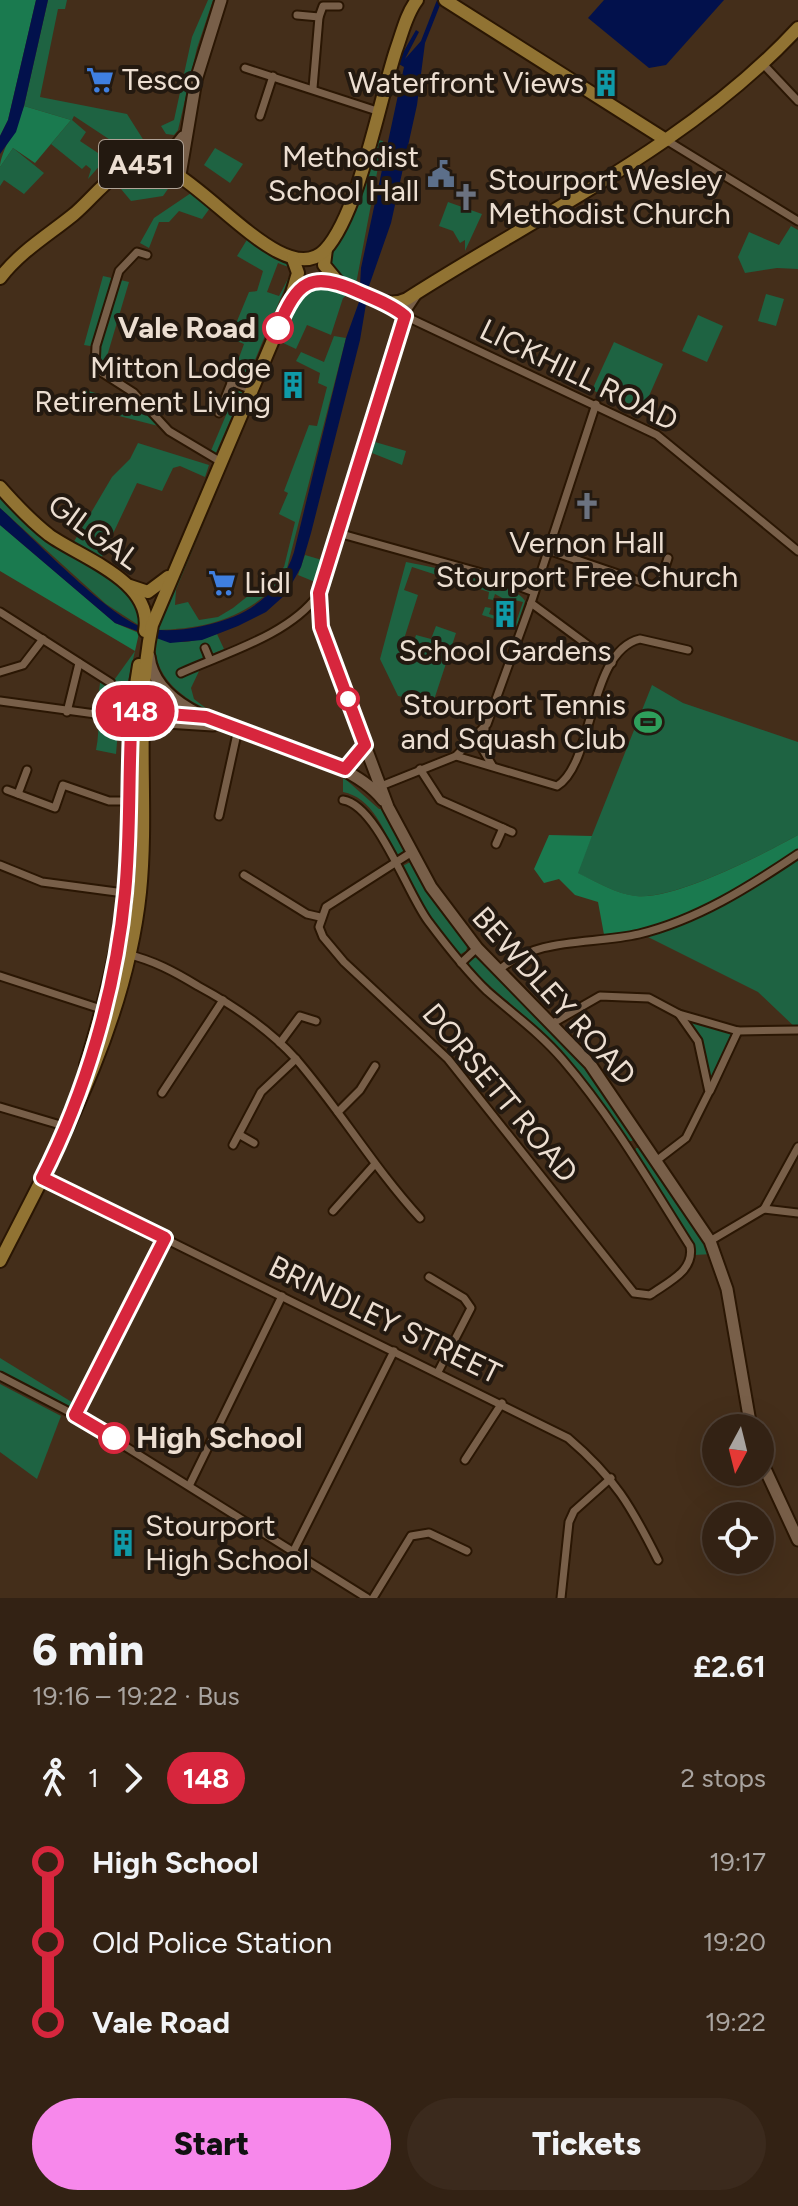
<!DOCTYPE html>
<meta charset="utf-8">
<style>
:root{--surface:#332214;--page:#3b2a1d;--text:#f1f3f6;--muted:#a9a4a0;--line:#4e3f34;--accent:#f788eb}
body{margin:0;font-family:Figtree,sans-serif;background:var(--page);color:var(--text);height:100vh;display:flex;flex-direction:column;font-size:30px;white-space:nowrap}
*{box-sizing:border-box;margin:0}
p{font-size:26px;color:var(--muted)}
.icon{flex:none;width:44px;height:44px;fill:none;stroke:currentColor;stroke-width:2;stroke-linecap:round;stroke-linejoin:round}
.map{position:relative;height:1598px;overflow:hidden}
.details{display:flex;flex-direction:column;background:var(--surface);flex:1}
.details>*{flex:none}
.badge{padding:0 16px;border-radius:26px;font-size:28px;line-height:52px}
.needle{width:52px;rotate:187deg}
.controls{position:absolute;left:702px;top:1414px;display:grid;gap:16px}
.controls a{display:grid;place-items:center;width:72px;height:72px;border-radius:50%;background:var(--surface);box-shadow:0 8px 32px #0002,0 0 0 2px var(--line);font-size:40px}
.map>.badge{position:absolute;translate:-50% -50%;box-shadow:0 0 0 4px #fff}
.legs{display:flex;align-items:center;gap:12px;height:88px;padding:0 32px;font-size:26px}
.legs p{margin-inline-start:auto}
.summary{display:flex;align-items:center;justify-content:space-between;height:136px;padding:0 32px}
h1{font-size:44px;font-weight:800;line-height:60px}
.cta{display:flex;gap:16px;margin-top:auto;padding:16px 32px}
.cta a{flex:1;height:92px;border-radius:48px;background:var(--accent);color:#111;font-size:32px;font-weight:800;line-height:92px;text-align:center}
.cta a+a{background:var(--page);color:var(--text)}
ul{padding:0 32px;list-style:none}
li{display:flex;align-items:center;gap:28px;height:80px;font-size:30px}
li i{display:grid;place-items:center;width:12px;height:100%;margin:0 10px;background:currentColor}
li i::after{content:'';width:20px;height:20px;margin:-10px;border:6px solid;border-radius:50%;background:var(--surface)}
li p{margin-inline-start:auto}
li:first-child i{background:linear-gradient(#0000 50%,currentColor 0)}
li:last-child i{background:linear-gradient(currentColor 50%,#0000 0)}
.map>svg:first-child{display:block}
.green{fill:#1e6342}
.forest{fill:#1a7a4f}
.water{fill:#02114c}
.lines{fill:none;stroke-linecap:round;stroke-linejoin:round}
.street-casing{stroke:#2a1603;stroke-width:11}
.secondary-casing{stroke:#2a1603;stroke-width:15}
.primary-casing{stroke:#2a1603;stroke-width:16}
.street{stroke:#785f49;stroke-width:7}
.secondary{stroke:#785f49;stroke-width:11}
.primary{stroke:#917333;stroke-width:12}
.line-1-casing{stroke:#fff;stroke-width:18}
.line-1{stroke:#d7263d;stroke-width:12}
.stop-1-dot{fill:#fff;stroke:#d7263d;stroke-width:4}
.labels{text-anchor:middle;stroke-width:8;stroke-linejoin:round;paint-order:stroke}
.shield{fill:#231910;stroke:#b0a397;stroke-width:2}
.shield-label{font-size:28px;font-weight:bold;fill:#ecded1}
.poi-label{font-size:30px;fill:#ecded1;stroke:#231910;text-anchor:start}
.stop-label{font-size:30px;font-weight:bold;fill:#ecded1;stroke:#231910;text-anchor:end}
.street-label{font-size:30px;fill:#ecded1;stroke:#231910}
</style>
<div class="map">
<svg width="798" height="1598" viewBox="0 0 798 1598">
<rect width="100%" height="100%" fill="#442e1a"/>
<!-- green -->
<g class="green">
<path d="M48,0h19l-2,9h-7l-18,88 87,17 19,30 -4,8 -9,3 -59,-39 -2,4 14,12 -6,9 21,14 6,-9 15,14 -1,7 -24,19 22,-25 -9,-7 -22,25 3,-10 -5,-4 -4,4 -31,-25 20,-24 -47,-14z"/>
<path d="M208,0h5l-16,48 -19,82 -4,5 -8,-1 -5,-8 13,-6 18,-83z"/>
<path d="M374,139l9,2 -27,143 -19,-10 -7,-15 28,-58z"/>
<path d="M13,148l31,25 -20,21 -20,-14 -4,6v-19z"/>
<path d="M215,148l28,16 -13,19 -26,-18z"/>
<path d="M156,168l19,11 -12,17 -32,5 -15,-18 23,-14z"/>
<path d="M191,193l19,15 -8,11 -23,-8 -10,11h-10l-10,26 -9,-5 14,-25z"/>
<path d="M448,202l34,12 -17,37v-11l-5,3 -7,-12 -14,-5z"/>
<path d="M791,226l7,4v39l-21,-1 -32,5 -7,-16 11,-25 30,13z"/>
<path d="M248,238l41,25 2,5 -13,-5 -11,29 12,4 12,-23 -46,111 -5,-4 4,-10 -8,-4 8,-22 -14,-6 19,-46 8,-1 6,-20 -26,-15z"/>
<path d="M103,276l26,6 -24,81 17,5v16l-23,-10 -3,-27 -12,-2z"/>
<path d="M320,286l27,9 -4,3 -12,37 -24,-10 -11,24 -15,-7c11,-27 13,-45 39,-56z"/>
<path d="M766,294l18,5 -8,27 -18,-5z"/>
<path d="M698,315l25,11 -16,36 -25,-11z"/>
<path d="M334,336l12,2 -60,234c-31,44 -77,57 -129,58l51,-118 -32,78 -1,15 13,-3 11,18 19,-3 15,-9 51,-41 11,-45 -16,-8 9,-21 -4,-2 25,-66 8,1 10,-39 -9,-4 2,-10 -24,-12 5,-9 23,10z"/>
<path d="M614,342l49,22 -21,48 -50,-22z"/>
<path d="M237,389l6,2 -28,64 -5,-2z"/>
<path d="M86,390l37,12 11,8 10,-5 22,23 -82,-21z"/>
<path d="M375,442l31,9 -4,14 -30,-12z"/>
<path d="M138,443l71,22 -4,12 -25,-11 -7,2 -11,23 -25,-8 -37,78 -28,-16 40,-68 18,-18z"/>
<path d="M0,496c17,15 32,32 50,46 32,24 90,38 90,84l-34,-22 -106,-96z"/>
<path d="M305,555l17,5 -7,22 -17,-7z"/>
<path d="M406,562c24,5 109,20 119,39l-8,25 -35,-11 3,-8 6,1 -2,6 27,8 7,-20 -9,-2 -1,4 -18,-10 -2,6 -5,-1 1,-7 -77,-25 -8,23 14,5 -20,63 10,2 8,-25 15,4 5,-13 20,7 -23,70 -35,-7 -18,-37z"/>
<path d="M217,634l7,15 -12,5 -5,-10 -6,3 2,12 -23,11 3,6 17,-7 -9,19 3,11 13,10c-30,-13 -57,-38 -51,-73 18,11 42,5 61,-2z"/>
<path d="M135,651l-16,68 -3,35 -20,-4c5,-23 0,-44 4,-67h12z"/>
<path d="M652,685l31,18 115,39v93c-34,19 -125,66 -163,61 -19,-2 -40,-15 -58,-23z"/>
<path d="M343,777l36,32h8l21,40 -13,7c-9,-25 -24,-59 -52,-64z"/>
<path d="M798,854v176l-40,-38 -118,-59z"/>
<path d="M414,860l28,52 26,32 -2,7 -7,4 -32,-38 -26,-50z"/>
<path d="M477,957l73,68 37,41 47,71 -2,4h-4l-91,-114 -68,-59v-8z"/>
<path d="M679,1014l59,17 -29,61 -11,-51z"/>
<path d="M636,1148h7l70,106 -19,1 -2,-10 -57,-91z"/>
<path d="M0,1358l75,46 -3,4 -72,-37z"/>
<path d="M0,1384l61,32 -24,63 -37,-27z"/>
</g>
<!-- forest -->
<g class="forest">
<path d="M0,0h36l-28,120 -8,16z"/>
<path d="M24,106l47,14 -36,43 -22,-15 -13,19c0,-14 18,-43 24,-61z"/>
<path d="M0,525l115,98 24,10 -4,18 -135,-80z"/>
<path d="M549,835l43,1 -14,37c17,8 38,21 58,23 37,5 128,-42 162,-61v19l-103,61 -90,25 -7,-38 -23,-7 -16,-16 -15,4 -10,-14z"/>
</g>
<!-- water -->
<g class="water">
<path d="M36,0h12l-24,106 -8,26 -16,22v-18l8,-16z"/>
<path d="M437,0h5l-17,43 -8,62 -26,118 -22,63 -9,54 -49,193 -10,34 -15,27 -20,18 -28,14 -36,14 -32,3 -55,-20 -115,-98v-17c31,28 107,107 142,119 25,8 66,0 91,-10 28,-11 52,-35 61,-65l52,-214 13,-36 2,-34 43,-201 -7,-4 19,-33 3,2 -14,27 16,-18z"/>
<path d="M604,0h120l-58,65 -17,3 -61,-50z"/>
</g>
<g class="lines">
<!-- street casing -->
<g class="street-casing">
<g id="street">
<path d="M297,15l22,2"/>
<path d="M762,63l36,38"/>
<path d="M245,68l132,43"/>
<path d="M313,88l6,-71 4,-11h16"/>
<path d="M260,116l13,-40"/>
<path d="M666,140l132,81"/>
<path d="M147,255l-10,-3 -18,19 -23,75 -1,22 39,25 35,38 52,31"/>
<path d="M405,316l252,119 141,116"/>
<path d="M231,382l21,8"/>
<path d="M219,413l17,-42"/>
<path d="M338,533l151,42 45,17"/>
<path d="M548,550l105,36 8,-6 7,-22"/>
<path d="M531,603l81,60"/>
<path d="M0,612l111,71"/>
<path d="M205,648l5,12"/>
<path d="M0,672l23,-7 20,-26"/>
<path d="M181,673c44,-20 108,-38 137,-78"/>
<path d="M0,701l132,18"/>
<path d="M67,712l12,-49"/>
<path d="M485,729l-2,21 9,15"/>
<path d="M456,756l101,30c37,-22 31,-135 83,-147l48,11"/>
<path d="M420,769l20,31 72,32"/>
<path d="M381,786l75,-30 31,-32 44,-121 65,-199"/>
<path d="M7,790l48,18 8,-23 46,16h24"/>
<path d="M18,794l9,-24"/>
<path d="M343,800c34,5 64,93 85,121 18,24 37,49 59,70 26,23 53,42 76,69 49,57 87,123 127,186 5,25 -22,36 -40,49l-16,-2 -186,-234 -104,-97 -21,-25 -4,-10 7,-20 86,-55"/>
<path d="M219,816l19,-87"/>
<path d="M496,844l7,-16"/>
<path d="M0,865l42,17 97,13"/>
<path d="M244,875l63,39 13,3"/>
<path d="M126,954c27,6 49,18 72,32 35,19 71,43 98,73 44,51 78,109 124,159"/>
<path d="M461,963l16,-15"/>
<path d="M499,970c40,-34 92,-25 140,-36 58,-14 110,-47 159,-80"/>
<path d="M0,976l104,34"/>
<path d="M679,1014l59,17 60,-1"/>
<path d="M553,1023l47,-27 49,2 30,16 19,27 11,51 -23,46 -30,23"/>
<path d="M280,1043l20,-27 16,5"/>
<path d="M710,1091l28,-60"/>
<path d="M162,1093l61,-93"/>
<path d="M0,1107l67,20"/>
<path d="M338,1112l22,-22 15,-24"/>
<path d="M240,1135l14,8"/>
<path d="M233,1145l28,-53 35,-33"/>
<path d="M42,1178l526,260c47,40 63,68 90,122"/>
<path d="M764,1209l34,4"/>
<path d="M333,1211l41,-46"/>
<path d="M710,1241l54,-32 34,-62"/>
<path d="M429,1277l35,21 7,10 -33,64"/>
<path d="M0,1376l75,39 292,183"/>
<path d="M75,1415l90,-177"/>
<path d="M465,1460l37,-57"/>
<path d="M190,1484l92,-188"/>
<path d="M294,1550l100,-199"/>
<path d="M373,1598l38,-62 18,-3 38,18"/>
<path d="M561,1598l8,-76 5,-11 37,-33"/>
</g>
</g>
<!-- secondary casing -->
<g class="secondary-casing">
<g id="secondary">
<path d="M144,163l26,-10 13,-16"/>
<path d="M180,175l16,-95 25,-80"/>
<path d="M415,295l-10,15 -84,275 -3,26 8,30 62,166 43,80 46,61 113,116 120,177 17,48 24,139"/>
<path d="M149,656c9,83 184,80 234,144"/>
<path d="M137,711l59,5"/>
<path d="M135,720l78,5"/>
<path d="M345,769l20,-24"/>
<path d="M760,1458l38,82"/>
</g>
</g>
<!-- primary casing -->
<g class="primary-casing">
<g id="primary">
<path d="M445,0l221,140"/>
<path d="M326,249l-2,16 14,17"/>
<path d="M0,278c21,-27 47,-42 73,-63 21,-17 43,-51 73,-52 47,-2 136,132 179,87 34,-37 54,-148 71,-200 6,-16 10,-36 21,-50"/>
<path d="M294,294c35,-41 75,24 113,5 132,-85 283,-154 391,-271"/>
<path d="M0,487c15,17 31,34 49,48 32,23 105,46 96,96"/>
<path d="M130,586l18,6 20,-15"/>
<path d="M86,1065c19,-63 36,-126 41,-192 6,-69 0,-139 12,-208"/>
<path d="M0,1261c60,-117 126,-236 140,-369 9,-88 -6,-180 12,-267l138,-325 8,-27 -5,-14"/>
</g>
</g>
<!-- street -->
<use href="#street" class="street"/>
<!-- secondary -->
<use href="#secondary" class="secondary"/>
<!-- primary -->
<use href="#primary" class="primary"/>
</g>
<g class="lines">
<!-- line-1 casing -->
<g class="line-1-casing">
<path id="line-1" d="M114,1438l-39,-23 90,-177 -123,-60c44,-86 74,-188 83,-285 6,-61 3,-122 7,-182l74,6 139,52 20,-24 -44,-118 -2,-34 86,-277c-13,-11 -30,-17 -46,-24 -48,-22 -62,-11 -81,36"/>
</g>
<!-- line-1 -->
<use href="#line-1" class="line-1"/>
</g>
<!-- icons -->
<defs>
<g id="supermarket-bare" transform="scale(2.16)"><path d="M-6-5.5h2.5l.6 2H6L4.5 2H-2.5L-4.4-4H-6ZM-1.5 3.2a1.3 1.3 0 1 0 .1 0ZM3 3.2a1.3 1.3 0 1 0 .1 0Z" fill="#3f7fe0" stroke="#231910" stroke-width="2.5" paint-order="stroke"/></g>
<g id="building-bare" transform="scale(2.16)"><path d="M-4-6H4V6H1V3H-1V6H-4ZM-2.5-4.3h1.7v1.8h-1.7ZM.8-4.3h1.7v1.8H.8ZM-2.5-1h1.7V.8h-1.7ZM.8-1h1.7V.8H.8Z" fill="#0f9aa8" stroke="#231910" stroke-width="2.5" paint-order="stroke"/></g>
<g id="civic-bare" transform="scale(2.16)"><path d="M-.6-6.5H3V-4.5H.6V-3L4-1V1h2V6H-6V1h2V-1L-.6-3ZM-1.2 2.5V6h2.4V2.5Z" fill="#5c6f8a" stroke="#231910" stroke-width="2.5" paint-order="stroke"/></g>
<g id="church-bare" transform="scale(2.16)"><path d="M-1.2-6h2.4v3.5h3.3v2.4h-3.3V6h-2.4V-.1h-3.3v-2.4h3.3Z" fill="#6b7280" stroke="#231910" stroke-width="2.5" paint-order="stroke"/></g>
<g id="stadium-bare" transform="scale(2.16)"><path d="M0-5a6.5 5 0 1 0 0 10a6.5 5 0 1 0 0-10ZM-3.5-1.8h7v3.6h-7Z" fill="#2e9e5b" stroke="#231910" stroke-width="2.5" paint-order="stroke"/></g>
</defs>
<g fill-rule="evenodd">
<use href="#supermarket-bare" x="100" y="80"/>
<use href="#building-bare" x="606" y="83"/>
<use href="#civic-bare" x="441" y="174"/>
<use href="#church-bare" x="466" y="197"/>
<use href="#building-bare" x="293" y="385"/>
<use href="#church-bare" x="587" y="506"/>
<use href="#supermarket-bare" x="222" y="583"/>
<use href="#building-bare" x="505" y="614"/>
<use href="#stadium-bare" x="648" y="722"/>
<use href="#building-bare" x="123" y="1543"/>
</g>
<!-- markers -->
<g class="stop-1-dot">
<circle cx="278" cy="328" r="14"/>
<circle cx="348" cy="699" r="10"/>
<circle cx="114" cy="1438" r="14"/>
</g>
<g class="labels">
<!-- shield labels -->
<rect class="shield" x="99" y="140" width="84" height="48" rx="6"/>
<g class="shield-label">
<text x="141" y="174">A451</text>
</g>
<!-- poi labels -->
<g class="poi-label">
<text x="122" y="90">Tesco</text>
<text x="584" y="93" text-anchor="end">Waterfront Views</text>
<text x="419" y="167" text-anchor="end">Methodist<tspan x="419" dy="34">School Hall</tspan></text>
<text x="488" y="190">Stourport Wesley<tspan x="488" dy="34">Methodist Church</tspan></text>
<text x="271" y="378" text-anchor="end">Mitton Lodge<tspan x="271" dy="34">Retirement Living</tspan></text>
<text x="587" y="553" text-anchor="middle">Vernon Hall<tspan x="587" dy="34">Stourport Free Church</tspan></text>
<text x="244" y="593">Lidl</text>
<text x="505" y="661" text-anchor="middle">School Gardens</text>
<text x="626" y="715" text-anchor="end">Stourport Tennis<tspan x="626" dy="34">and Squash Club</tspan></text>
<text x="145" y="1536">Stourport<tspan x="145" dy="34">High School</tspan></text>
</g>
<!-- stop labels -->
<g class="stop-label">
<text x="256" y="338">Vale Road</text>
<text x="136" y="1448" text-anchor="start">High School</text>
</g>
<!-- street labels -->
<g class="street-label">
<text transform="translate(579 375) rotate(26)" y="10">LICKHILL ROAD</text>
<text transform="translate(94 532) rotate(36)" y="10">GILGAL</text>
<text transform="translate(554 996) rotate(48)" y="10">BEWDLEY ROAD</text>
<text transform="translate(500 1093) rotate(50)" y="10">DORSETT ROAD</text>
<text transform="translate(385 1320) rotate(26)" y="10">BRINDLEY STREET</text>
</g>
</g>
</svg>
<div class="controls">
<a><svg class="needle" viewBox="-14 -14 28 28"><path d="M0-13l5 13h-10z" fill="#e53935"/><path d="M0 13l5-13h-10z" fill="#a9a4a0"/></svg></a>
<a><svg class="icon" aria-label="locate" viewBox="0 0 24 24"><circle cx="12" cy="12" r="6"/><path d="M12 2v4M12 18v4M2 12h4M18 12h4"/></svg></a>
</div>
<b class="badge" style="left:135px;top:711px;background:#d7263d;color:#fff">148</b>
</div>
<section class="details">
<div class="summary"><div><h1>6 min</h1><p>19:16 – 19:22 · Bus</p></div><b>£2.61</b></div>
<div class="legs"><svg class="icon" aria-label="walk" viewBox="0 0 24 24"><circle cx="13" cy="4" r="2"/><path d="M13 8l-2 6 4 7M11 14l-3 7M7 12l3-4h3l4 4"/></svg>1<svg class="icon" aria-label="forward" viewBox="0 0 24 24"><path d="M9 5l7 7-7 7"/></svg><b class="badge" style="background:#d7263d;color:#fff">148</b><p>2 stops</p></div>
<ul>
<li><i style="color:#d7263d"></i><b>High School</b><p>19:17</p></li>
<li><i style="color:#d7263d"></i><span>Old Police Station</span><p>19:20</p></li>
<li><i style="color:#d7263d"></i><b>Vale Road</b><p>19:22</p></li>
</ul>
<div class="cta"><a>Start</a><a>Tickets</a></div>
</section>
